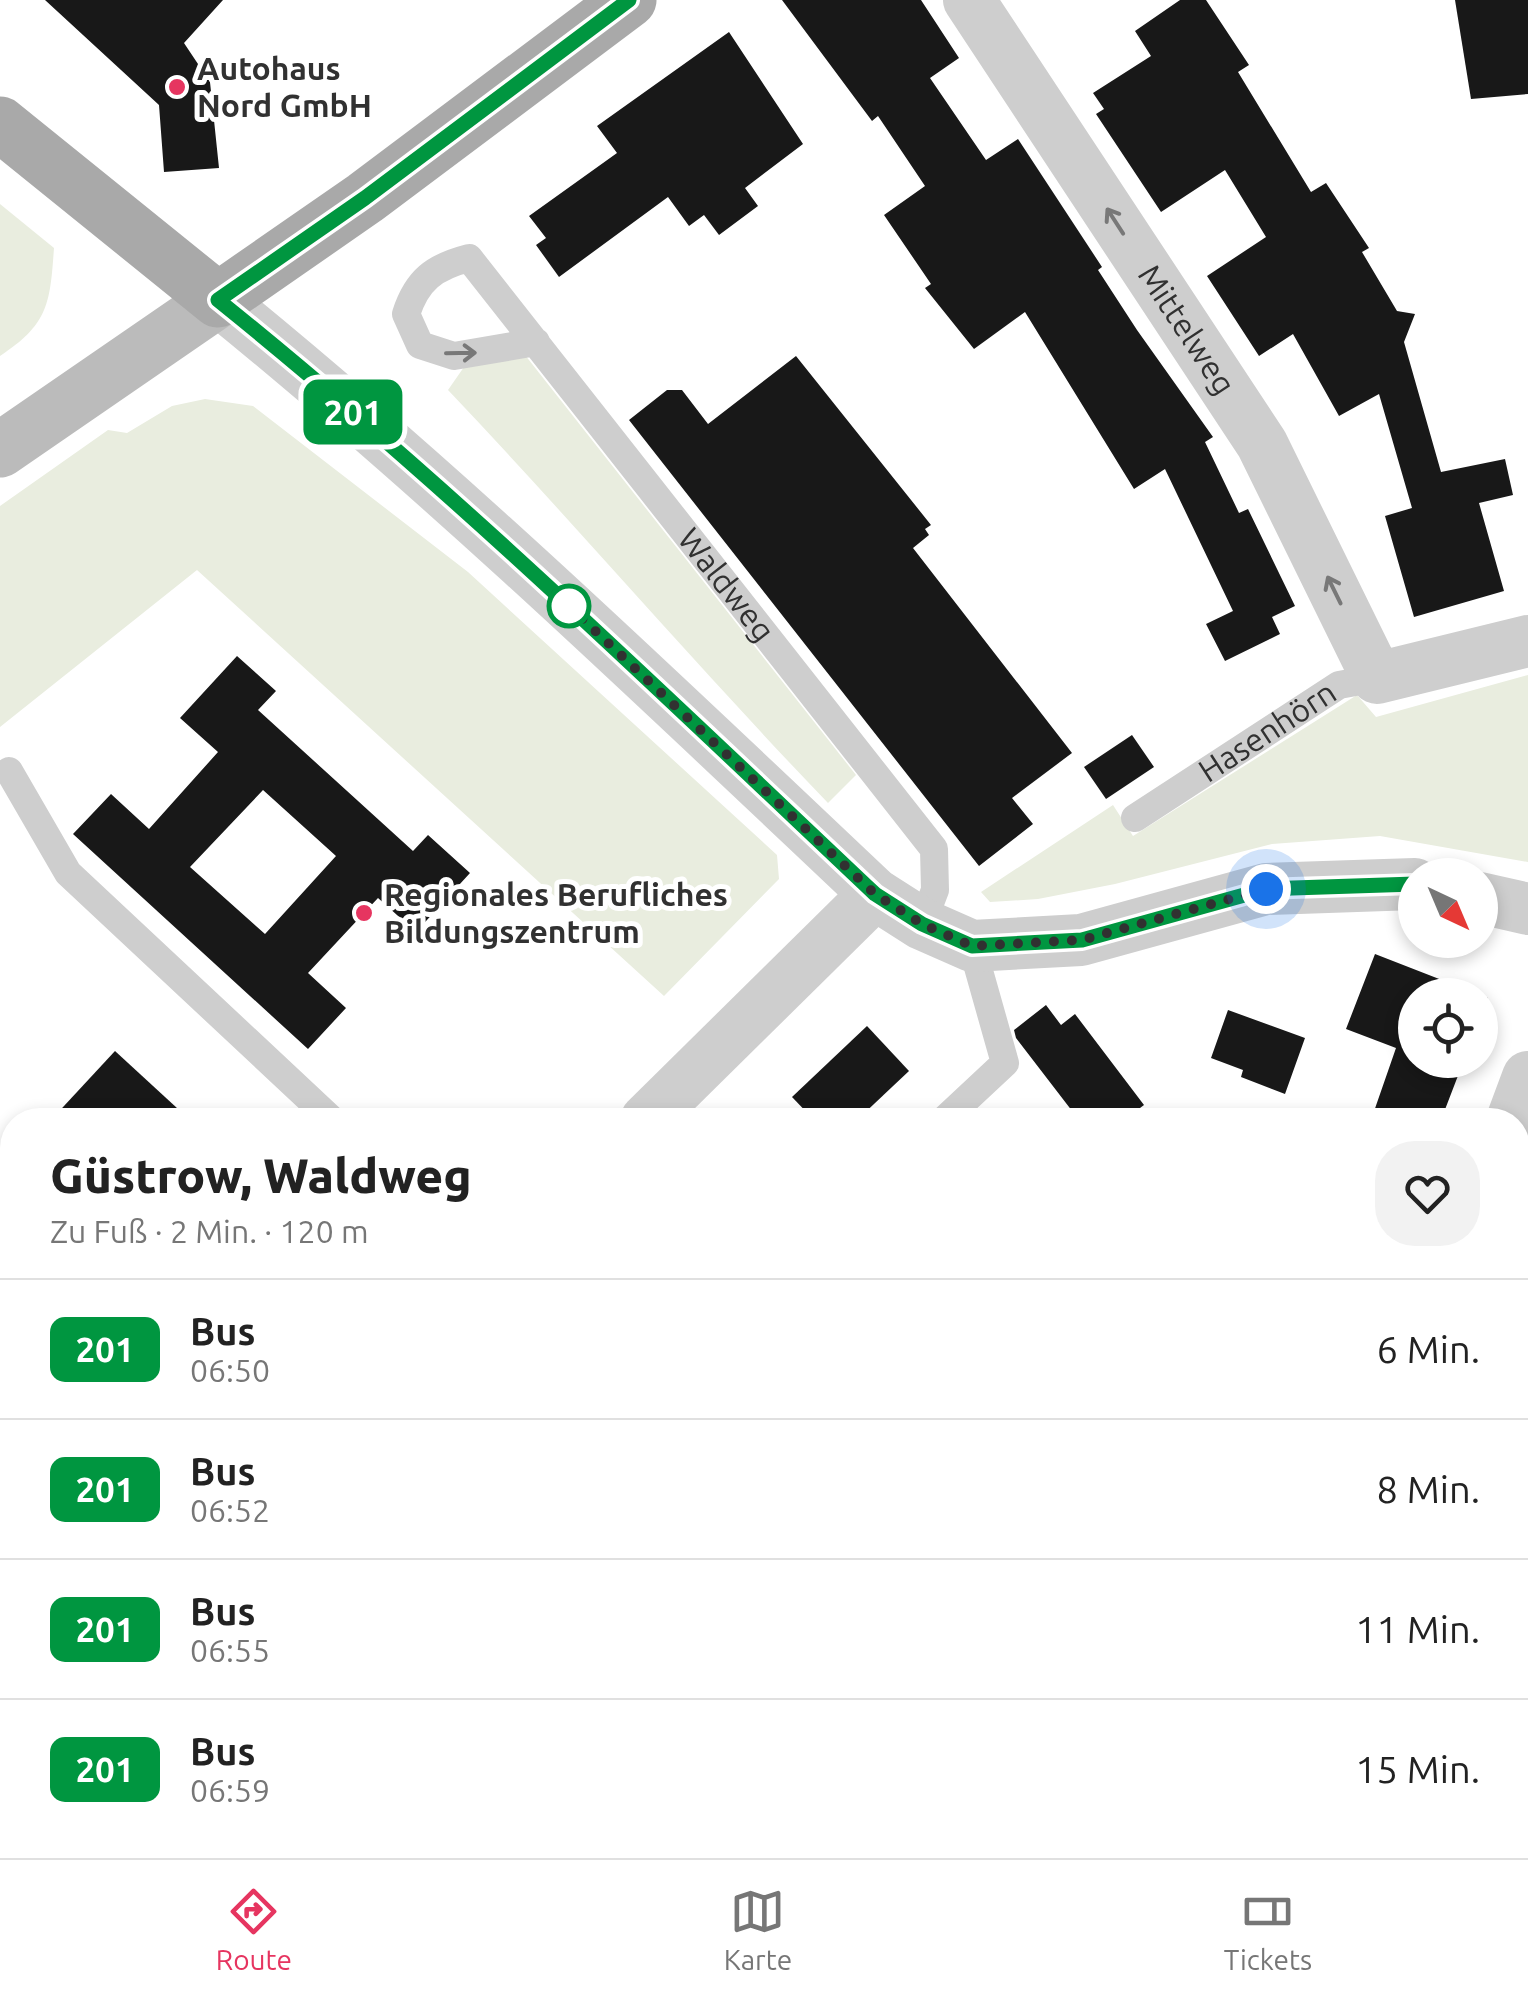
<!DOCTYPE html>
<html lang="de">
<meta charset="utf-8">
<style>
:root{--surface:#fff;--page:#f2f2f2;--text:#222;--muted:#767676;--line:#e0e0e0;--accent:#e63560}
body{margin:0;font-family:Ubuntu,sans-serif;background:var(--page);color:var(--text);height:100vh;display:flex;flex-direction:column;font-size:38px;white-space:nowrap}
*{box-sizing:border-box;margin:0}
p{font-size:32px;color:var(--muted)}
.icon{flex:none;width:55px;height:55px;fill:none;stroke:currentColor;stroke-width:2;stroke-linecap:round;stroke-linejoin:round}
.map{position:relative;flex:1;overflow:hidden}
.side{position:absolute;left:0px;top:1108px;width:1530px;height:752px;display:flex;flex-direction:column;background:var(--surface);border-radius:40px 40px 0 0;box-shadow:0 5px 15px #0003}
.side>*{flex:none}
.badge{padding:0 20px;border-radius:15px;font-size:35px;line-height:65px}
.needle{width:65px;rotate:136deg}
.fabs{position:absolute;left:1398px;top:858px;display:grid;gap:20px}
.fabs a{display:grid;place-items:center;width:100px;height:100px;border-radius:50%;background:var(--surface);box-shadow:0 5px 15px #0003;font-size:50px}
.you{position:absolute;width:50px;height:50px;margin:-25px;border:8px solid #fff;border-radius:50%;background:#1a73e8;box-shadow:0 0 0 15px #1a73e833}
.map>.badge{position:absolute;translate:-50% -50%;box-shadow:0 0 0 5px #fff}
.round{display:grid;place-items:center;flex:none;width:105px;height:105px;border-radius:40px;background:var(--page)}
.headline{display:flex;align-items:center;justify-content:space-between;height:170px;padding:0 50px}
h1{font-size:48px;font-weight:800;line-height:75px}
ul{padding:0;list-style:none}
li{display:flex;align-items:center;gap:30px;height:140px;padding:0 50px;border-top:2px solid var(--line)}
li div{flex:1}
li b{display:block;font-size:38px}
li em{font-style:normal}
li .badge{min-width:110px;font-weight:700;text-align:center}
.tab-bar{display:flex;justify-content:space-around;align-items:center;height:140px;border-top:2px solid var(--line);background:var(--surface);font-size:28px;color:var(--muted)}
.tab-bar a{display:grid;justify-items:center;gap:5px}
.tab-bar .current{color:var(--accent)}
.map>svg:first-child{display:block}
.green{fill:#e9eddf}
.building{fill:#181818;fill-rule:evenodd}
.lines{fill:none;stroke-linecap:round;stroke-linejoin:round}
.lane{stroke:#cecece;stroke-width:28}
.street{stroke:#cecece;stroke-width:52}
.secondary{stroke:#bbb;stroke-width:55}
.primary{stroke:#a9a9a9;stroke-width:55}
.oneway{stroke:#787878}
.line-casing{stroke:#fff;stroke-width:22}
.line{stroke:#009640;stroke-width:15}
.walk{stroke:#313131;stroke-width:10;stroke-dasharray:0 18}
.poi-dot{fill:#e63560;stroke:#fff;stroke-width:4}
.stop-dot{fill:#fff;stroke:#009640;stroke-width:5}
.labels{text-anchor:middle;stroke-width:10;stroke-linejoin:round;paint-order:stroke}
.poi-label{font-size:32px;font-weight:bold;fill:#313131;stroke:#fff;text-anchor:start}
.street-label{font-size:32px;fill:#313131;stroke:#fff}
</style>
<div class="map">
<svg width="1528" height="1858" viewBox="0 0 1528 1858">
<rect width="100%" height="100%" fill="#fff"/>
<!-- green -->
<g class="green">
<path d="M0,204l54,44c-4,55 -5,76 -54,108z"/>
<path d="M525,355l331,420 -28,28c-130,-135 -251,-277 -380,-413l16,-23z"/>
<path d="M205,399l48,7 215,166 309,283 2,24 -115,117 -467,-426 -197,157v-221l108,-76 19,3 45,-27z"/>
<path d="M1528,675v187l-148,-26 -108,8 -157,40 -77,15 -48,3 -9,-10 132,-87 20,31 224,-141 19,22z"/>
</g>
<!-- building -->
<g class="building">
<path d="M45,0h178l-39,43 26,39 9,86 -55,4 -5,-67z"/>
<path d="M782,0h139l38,58 -29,20 56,82 32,-21 84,128 -4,3 39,60 76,107 -8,5 34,71 9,-4 47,97 -23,11 8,17 -55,27 -19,-37 27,-13 -68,-142 -31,20 -109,-177 -51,37 -49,-61 6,-4 -47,-69 41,-29 -47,-70 -6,5z"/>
<path d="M1180,0h26l43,65 -11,7 73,120 15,-9 43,65 -7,4 35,59 18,3 -11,28 37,130 64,-13 8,36 -34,8 25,88 -90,26 -29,-101 27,-8 -33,-114 -40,22 -46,-82 -34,22 -52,-80 59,-39 -41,-67 -64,42 -65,-98 8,-5 -11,-16 58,-37 -16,-25z"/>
<path d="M1455,0h73v94l-57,5z"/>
<path d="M729,32l74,112 -58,44 13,18 -39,29 -15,-20 -15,11 -21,-29 -109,80 -23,-32 10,-7 -17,-22 88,-63 -20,-27z"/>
<path d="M796,356l135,169 -6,4 4,6 -16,13 159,205 -60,45 21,26 -54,42 -350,-446 38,-30h15l26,34z"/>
<path d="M237,656l39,35 -18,19 155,141 15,-16 42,38 -54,59 -38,-34 -70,75 38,35 -38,41 -235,-215 38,-40 38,35 69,-77 -38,-34zM263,790l73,66 -71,78 -75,-67z"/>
<path d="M1132,735l22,32 -48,32 -22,-32z"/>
<path d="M1375,954l113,44 -8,21v-24h-65v65h49l-23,60h-70l25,-72 -50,-19z"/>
<path d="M1046,1005l15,20 14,-11 69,91 -20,15h-45l-63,-82 -2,-8z"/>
<path d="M1228,1010l77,28 -20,56 -44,-17 2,-7 -32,-12z"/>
<path d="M867,1026l42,45 -52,49h-43l-22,-23z"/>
<path d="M115,1051l75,69h-139z"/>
</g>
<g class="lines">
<!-- lane -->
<g class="lane">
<path id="s1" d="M536,342l-82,14 -34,-11 -14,-31c11,-34 28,-47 63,-56l465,591 1,41 -13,34"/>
<path d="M9,771l59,102 264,247"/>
<path id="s2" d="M1135,818l204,-133 38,-7"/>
<path d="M944,1120l61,-57 -33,-117"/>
<path d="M0,1648l12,-2"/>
<path d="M371,1858l6,-10"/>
<path d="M611,1858l7,-10"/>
<path d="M850,1858l7,-10"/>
</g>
<!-- street -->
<g class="street">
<path id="s3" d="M969,0l293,444 115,234 151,-37"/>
<path d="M218,300c229,186 442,391 657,594l47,30 50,22 109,-6 185,-51 149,-5"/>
<path d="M1480,898l48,11"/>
<path d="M646,1120l229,-226"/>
<path d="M1512,1120l16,-43"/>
<path d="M1518,1455l10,5"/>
<path d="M700,1848l15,10"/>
<path d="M1230,1858l4,-10"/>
</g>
<!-- secondary -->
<path class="secondary" d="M0,450l218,-150"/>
<!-- primary -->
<path class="primary" d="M0,124l218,176 147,-102 264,-198"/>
</g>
<!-- one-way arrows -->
<defs><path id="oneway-shaft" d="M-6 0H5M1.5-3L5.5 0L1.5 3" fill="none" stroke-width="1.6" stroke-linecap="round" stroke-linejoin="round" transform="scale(2.5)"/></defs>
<g class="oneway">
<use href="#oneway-shaft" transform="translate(1115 221) rotate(-123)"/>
<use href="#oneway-shaft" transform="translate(461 353) rotate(-1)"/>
<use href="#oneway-shaft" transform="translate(1334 590) rotate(-116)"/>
</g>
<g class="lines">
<!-- line casing -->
<g class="line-casing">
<path id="line" d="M629,0l-264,198 -147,102c230,185 442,391 657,594l47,30 50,22 110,-6 184,-51 149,-5"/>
</g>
<!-- line -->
<use href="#line" class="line"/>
<!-- walk -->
<path class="walk" d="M569,606l-13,-12 319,300 47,30 50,22 110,-6 184,-51"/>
</g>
<!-- markers -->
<g class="poi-dot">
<circle cx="177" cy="87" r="10"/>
<circle cx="364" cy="913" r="10"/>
</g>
<circle class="stop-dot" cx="569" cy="606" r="20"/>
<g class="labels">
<!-- poi labels -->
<g class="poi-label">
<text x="197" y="80">Autohaus<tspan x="197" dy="37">Nord GmbH</tspan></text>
<text x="384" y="906">Regionales Berufliches<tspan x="384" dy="37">Bildungszentrum</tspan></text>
</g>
<!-- street labels -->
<g class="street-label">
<text dy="11" stroke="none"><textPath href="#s3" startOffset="395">Mittelweg</textPath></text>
<text dy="11" stroke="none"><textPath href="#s1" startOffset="658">Waldweg</textPath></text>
<text dy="11" stroke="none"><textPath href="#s2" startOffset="158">Hasenhörn</textPath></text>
</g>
</g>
</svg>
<div class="fabs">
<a><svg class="needle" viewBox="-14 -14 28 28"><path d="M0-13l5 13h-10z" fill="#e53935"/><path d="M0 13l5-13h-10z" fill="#767676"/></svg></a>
<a><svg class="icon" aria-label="locate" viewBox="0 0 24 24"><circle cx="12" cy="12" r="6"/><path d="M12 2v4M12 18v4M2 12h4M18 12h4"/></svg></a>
</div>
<div class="you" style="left:1266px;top:889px"></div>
<b class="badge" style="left:353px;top:412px;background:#009640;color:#fff">201</b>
<section class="side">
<div class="headline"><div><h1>Güstrow, Waldweg</h1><p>Zu Fuß · 2 Min. · 120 m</p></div><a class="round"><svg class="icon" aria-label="heart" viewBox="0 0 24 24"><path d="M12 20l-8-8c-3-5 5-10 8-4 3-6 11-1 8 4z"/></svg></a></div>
<ul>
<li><span class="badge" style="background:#009640;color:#fff">201</span><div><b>Bus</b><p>06:50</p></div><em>6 Min.</em></li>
<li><span class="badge" style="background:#009640;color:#fff">201</span><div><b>Bus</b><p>06:52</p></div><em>8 Min.</em></li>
<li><span class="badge" style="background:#009640;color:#fff">201</span><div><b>Bus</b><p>06:55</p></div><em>11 Min.</em></li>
<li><span class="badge" style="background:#009640;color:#fff">201</span><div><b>Bus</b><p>06:59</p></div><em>15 Min.</em></li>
</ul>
</section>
</div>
<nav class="tab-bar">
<a class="current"><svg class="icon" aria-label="directions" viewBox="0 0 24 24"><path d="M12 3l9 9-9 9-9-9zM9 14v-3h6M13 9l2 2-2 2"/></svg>Route</a>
<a><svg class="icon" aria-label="map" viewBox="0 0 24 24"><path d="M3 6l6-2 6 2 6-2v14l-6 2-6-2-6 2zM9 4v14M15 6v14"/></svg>Karte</a>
<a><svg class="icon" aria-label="tickets" viewBox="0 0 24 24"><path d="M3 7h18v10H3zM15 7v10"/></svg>Tickets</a>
</nav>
